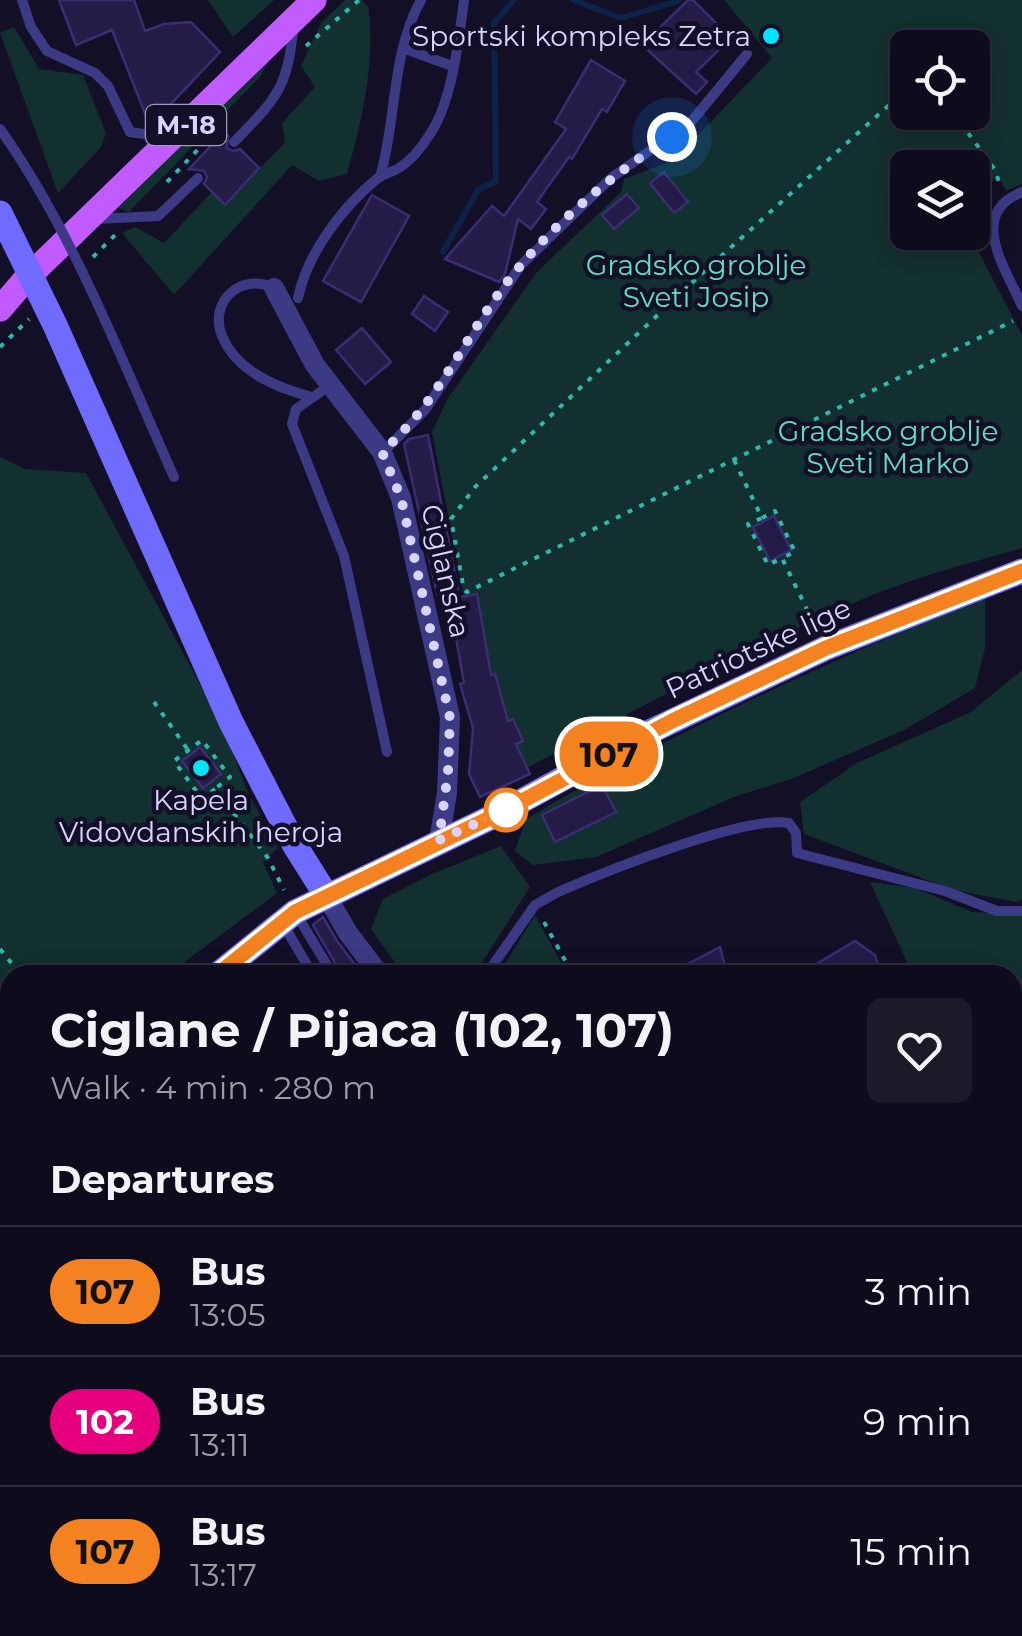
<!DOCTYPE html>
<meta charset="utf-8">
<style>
:root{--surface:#0e0b1c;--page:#1c1929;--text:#f1f3f6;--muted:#9b9ba3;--line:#2e2b3b}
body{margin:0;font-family:Montserrat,sans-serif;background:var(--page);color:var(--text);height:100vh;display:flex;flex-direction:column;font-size:38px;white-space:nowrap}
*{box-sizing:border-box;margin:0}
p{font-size:32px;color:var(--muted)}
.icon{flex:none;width:55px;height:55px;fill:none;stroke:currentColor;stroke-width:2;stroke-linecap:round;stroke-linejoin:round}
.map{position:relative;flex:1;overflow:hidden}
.side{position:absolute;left:0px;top:965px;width:1022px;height:672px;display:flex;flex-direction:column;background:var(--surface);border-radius:30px 30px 0 0;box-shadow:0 5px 25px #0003,0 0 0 2px var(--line)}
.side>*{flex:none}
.badge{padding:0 20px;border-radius:32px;font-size:35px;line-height:65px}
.fabs{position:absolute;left:890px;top:30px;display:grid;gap:20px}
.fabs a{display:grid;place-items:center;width:100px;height:100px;border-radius:15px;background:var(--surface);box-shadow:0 5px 25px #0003,0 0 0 2px var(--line);font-size:50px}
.you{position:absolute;width:50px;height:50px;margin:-25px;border:8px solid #fff;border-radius:50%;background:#1a73e8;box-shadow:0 0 0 15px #1a73e833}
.map>.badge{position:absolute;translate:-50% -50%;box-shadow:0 0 0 5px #fff}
h2{padding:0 50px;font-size:38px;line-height:90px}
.round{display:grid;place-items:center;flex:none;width:105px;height:105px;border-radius:15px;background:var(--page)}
.headline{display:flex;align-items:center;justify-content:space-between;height:170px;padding:0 50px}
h1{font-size:48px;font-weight:700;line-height:75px}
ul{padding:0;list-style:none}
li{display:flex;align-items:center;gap:30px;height:130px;padding:0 50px;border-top:2px solid var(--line)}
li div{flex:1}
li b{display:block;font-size:38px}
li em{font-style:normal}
li .badge{min-width:110px;font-weight:700;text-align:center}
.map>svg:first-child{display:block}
.green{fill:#12302f;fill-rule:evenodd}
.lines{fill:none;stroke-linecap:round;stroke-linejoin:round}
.stream{stroke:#0c2248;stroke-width:6}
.building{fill:#241b47;stroke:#3b2d73;stroke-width:2.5}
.path{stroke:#2fb8b0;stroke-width:4;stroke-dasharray:5 8;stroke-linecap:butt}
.lane{stroke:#3d3a85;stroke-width:10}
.street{stroke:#3d3a85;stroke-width:20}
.secondary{stroke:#6f6bff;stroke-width:25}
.primary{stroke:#c25bff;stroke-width:25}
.lane-bridge{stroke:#3d3a85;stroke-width:10}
.secondary-bridge{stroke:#6f6bff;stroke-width:25}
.line-casing{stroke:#fff;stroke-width:22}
.line{stroke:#f58220;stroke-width:15}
.walk{stroke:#d9d4ff;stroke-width:10;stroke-dasharray:0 18}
.poi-dot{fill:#00e5ff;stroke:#130f26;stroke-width:4}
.stop-dot{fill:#fff;stroke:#f58220;stroke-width:5}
.labels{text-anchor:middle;stroke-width:9;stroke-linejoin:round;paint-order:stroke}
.shield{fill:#130f26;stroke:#9e99be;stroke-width:2.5}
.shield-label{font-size:25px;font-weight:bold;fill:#d9d4ff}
.poi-label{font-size:28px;fill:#d9d4ff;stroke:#130f26;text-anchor:end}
.park-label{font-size:28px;fill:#5fe0c0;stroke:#130f26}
.street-label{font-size:28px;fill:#d9d4ff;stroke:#130f26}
</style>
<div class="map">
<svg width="1022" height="1636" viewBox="0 0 1022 1636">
<rect width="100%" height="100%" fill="#130f26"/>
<!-- green -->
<g class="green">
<path d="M208,0h66l-41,37z"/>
<path d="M345,0h16l7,6c8,53 -6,116 -21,168l-28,7 -27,-16 -118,130 -52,-62 13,-6 29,16 48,-51 13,12 60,-61 -3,-20 33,-36 -14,-21 20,-43z"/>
<path d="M724,0h298v184l-16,7 -7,-14 -26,17 -1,-26h-64v64l57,1 10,12 47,90v213c-49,14 -99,27 -147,46 -120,49 -235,114 -350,175l-23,-58 -39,-119 -31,-160 16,-34 89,-126 84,-80 3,-13 50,-19 98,-102zM908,48h64v64h-64z"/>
<path d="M14,27l25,42 44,6 23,58 -5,14 -43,46 -58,-160z"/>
<path d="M278,44l-18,33 -131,135 -11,-4z"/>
<path d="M0,457l25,12 61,4 137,254 26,68 29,52 -15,15 14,31 -110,82h-157v120l-10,-10z"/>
<path d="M985,598v50l-10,40 -69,41 -112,49 -60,19 -138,60 -63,8 -18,-14 11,-32c146,-86 301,-158 459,-221z"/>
<path d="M1022,670v229l-6,3 -62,-12 -150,-56 -4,-32 57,-39 114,-51z"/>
<path d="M501,846l29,41 -56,88h-70l-33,-46 12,-30 49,-25z"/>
<path d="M870,882l45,6 57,24 50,2v68l-9,11 -1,-18h-99z"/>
<path d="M535,915l33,60h-70z"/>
<path d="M10,1502v75l-10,1v-66z"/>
<path d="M304,1628h116l14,8h-84l-12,-7 -10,7h-18z"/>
</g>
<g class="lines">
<!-- stream -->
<g class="stream">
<path d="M573,0l48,18 57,-17"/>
<path d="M443,252l35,-62 18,-9 -2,-158 20,-23"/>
</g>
</g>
<!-- building -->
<g class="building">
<path d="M59,0h75l11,31 19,-7 27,-2 29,30 -70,74 -38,-96 -36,15z"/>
<path d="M688,0h5l38,38 -35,34 11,10 -11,12 -54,-49z"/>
<path d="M591,60l34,21 -18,31 -5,-3 -30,50 -3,-2 -32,45 9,7 -15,20 -13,-10 -13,55 -6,8 -54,-23 47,-53 12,10 18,-25 44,-62 -11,-7z"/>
<path d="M224,132l4,4 -1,12 6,3 7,-2 19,19 -34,37 -21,-21 3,-7 -3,-6 -15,-2z"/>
<path d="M664,172l24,30 -14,11 -24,-30z"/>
<path d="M627,194l12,14 -25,21 -12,-14z"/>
<path d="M372,195l37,21 -48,86 -38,-21z"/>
<path d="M424,296l24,16 -13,19 -23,-17z"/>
<path d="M362,328l29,34 -26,22 -29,-34z"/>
<path d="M428,435l30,155 -21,4 -33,-150 5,-5z"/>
<path d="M774,516l17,34 -21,11 -17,-34z"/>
<path d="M477,594l14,81 4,-1 13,47 5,-2 10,22 -7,3 14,30 -50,23 -11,-23 4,-46 -13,-44 4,-1 -15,-84z"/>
<path d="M200,747l21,27 -18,14 -21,-27z"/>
<path d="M602,785l14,27 -61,30 -13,-27z"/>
<path d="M323,917l14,24 26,34h-21l-29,-50z"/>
<path d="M855,941l20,14 6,20h-83z"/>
<path d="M720,947l7,28h-60z"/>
</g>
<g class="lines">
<!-- path -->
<g class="path">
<path d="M306,46l53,-46"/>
<path d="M908,88l-210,189 -223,210 -24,32 13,71 3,2 546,-271"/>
<path d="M953,112l42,58 6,18"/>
<path d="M167,182l59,-62"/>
<path d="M93,257l22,-22"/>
<path d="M0,347l29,-28"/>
<path d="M734,460l28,58 -14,6 20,41 14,-7 33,68"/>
<path d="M762,518l13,-7 20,41 -13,6"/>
<path d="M154,702l34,48"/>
<path d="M215,789l-13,10 -28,-38 28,-21 28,37 -15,12 53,69 16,32"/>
<path d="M544,922l29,53"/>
<path d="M0,949l21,26"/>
</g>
<!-- lane -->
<g class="lane">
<path d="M22,0l9,27 16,24 48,22 13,13 22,46 21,3 15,8"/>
<path d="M403,48l49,18"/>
<path d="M234,142c40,-41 55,-54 59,-114"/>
<path d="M380,177c17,-58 11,-123 41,-177"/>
<path d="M1022,192c-55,22 -17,75 0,114"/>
<path d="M95,219l63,-3 40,-38"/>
<path d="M274,288c-32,-16 -66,13 -52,48 15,36 55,52 90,61"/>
<path d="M298,298c9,-44 44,-91 80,-120 6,-4 14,-6 21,-10 13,-8 23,-21 31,-34 22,-32 29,-95 34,-134"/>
<path d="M329,386l-33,23 -4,15 52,132 43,196"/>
<path d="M383,452l42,-42 96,-145 90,-87 80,-56 56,-68"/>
<path d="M295,912l38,63"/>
<path d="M283,924l30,51"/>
<path d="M486,975l49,-70 23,-13c46,-20 187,-77 231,-69l7,10 1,20 148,38 52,20h25"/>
<path d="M1012,1035l10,5"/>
<path d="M1012,1154l10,-5"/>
<path d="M0,1294l10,-3"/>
<path d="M1012,1416l10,-14"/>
<path d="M1012,1455l10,-1"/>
<path d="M439,1628l9,5 3,-5"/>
<path d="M990,1628l1,8"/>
</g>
<!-- street -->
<g class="street">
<path d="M274,288l41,77 67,87 19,46 49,219 -3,76 -8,48"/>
<path d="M326,895l22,38 32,42"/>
<path d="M1012,1232l10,-10"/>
<path d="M206,1636l1,-8"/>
<path d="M788,1636l3,-8"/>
</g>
<!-- secondary -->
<g class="secondary">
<path d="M263,784l31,60 32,51"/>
<path d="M217,975l78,-63 199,-96 147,-80 185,-88 196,-77"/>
<path d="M0,1147l10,-7"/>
<path d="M0,1394l10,-1"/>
<path d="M540,1628l8,8"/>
</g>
<!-- primary -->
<path class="primary" d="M0,309l24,-28 290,-281"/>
<!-- lane-bridge -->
<path class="lane-bridge" d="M0,129c72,101 123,234 174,348"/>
<!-- secondary-bridge -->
<path class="secondary-bridge" d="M0,213l55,112 176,397 32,62"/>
</g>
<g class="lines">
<!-- line casing -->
<g class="line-casing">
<path id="line" d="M217,975l78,-63 199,-96 178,-95 154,-73 196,-77"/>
</g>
<!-- line -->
<use href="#line" class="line"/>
<!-- walk -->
<path class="walk" d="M506,810l-67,30 9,-68 2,-54 -49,-220 -19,-46c56,-50 79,-108 123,-167 40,-54 110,-114 167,-148"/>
</g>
<!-- markers -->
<g class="poi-dot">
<circle cx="771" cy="36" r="10"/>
<circle cx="201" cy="768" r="10"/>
</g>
<circle class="stop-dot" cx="506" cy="810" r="20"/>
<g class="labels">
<!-- shield labels -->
<rect class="shield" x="146" y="105" width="80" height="40" rx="8"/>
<g class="shield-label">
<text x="186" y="134">M-18</text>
</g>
<!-- poi labels -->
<g class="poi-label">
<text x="751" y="46">Sportski kompleks Zetra</text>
<text x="201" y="810" text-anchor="middle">Kapela<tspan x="201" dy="32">Vidovdanskih heroja</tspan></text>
</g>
<!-- park labels -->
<g class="park-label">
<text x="696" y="275">Gradsko groblje<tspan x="696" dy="32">Sveti Josip</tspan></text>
<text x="888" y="441">Gradsko groblje<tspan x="888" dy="32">Sveti Marko</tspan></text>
</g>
<!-- street labels -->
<g class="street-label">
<text transform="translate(446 571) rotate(77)" y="10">Ciglanska</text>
<text transform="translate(758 648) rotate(-25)" y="10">Patriotske lige</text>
</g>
</g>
</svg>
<div class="fabs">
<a><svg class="icon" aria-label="locate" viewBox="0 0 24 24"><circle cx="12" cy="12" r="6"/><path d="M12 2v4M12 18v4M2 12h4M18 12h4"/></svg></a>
<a><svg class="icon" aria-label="layers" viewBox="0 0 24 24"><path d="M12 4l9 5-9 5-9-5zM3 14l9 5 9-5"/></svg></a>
</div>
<div class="you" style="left:672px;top:137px"></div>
<b class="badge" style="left:609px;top:754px;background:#f58220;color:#111">107</b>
<section class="side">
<div class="headline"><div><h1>Ciglane / Pijaca (102, 107)</h1><p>Walk · 4 min · 280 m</p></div><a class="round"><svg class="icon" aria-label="heart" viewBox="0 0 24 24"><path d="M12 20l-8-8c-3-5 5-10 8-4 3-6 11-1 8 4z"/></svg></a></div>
<h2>Departures</h2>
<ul>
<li><span class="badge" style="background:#f58220;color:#111">107</span><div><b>Bus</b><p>13:05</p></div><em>3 min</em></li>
<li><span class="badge" style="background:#e6007e;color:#fff">102</span><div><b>Bus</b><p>13:11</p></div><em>9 min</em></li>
<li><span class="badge" style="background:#f58220;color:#111">107</span><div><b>Bus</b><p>13:17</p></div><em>15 min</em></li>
</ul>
</section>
</div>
